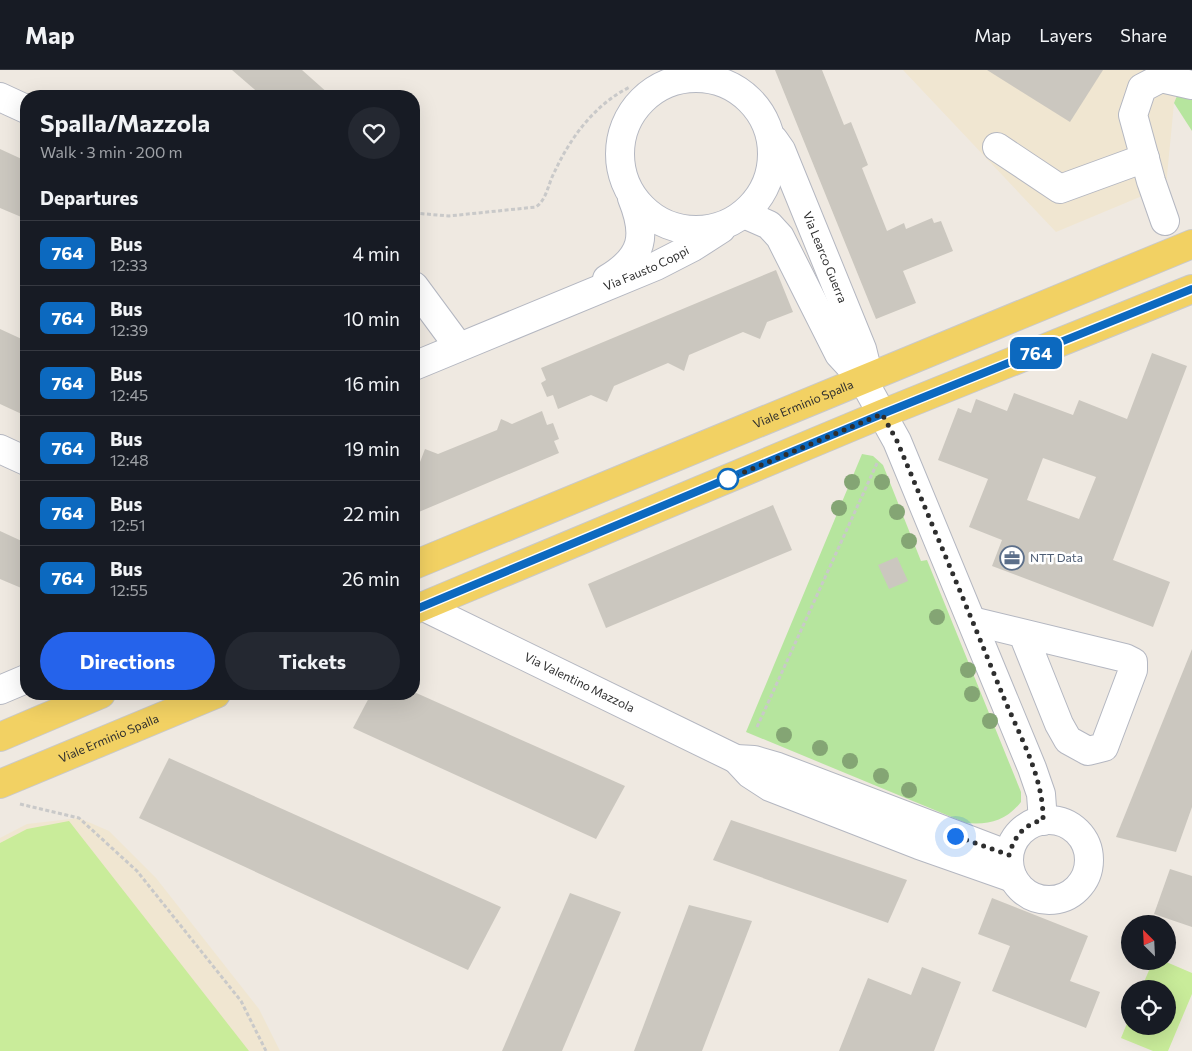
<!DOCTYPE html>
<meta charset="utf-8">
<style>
:root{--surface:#171b24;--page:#242831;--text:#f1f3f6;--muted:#9ea1a6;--line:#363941;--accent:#2563eb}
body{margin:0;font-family:Commissioner,sans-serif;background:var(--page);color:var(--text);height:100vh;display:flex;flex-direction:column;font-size:19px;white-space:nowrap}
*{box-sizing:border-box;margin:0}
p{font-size:16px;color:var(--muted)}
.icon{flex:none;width:28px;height:28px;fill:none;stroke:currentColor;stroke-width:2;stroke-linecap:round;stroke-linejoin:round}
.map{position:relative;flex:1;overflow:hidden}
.sheet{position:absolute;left:20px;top:20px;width:400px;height:610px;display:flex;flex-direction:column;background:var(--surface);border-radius:20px;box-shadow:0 5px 20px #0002}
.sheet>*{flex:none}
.badge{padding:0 10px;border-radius:8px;font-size:18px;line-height:32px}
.needle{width:32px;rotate:336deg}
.controls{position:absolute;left:1121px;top:845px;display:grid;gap:10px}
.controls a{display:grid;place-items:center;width:55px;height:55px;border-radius:50%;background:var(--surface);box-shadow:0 5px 20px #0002;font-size:25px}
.you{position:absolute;width:25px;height:25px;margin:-12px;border:4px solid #fff;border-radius:50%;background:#1a73e8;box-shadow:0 0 0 8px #1a73e833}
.map>.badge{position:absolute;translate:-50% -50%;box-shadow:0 0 0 2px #fff}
h2{padding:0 20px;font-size:19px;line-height:45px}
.round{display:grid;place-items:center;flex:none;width:52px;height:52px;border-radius:26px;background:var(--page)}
.head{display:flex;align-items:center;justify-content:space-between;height:85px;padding:0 20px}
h1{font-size:24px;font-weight:700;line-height:38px}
.action{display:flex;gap:10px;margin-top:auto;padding:10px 20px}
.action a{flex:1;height:58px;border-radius:30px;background:var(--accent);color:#fff;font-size:20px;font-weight:700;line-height:58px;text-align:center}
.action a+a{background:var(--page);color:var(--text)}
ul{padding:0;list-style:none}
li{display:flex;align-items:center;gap:15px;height:65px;padding:0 20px;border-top:1px solid var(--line)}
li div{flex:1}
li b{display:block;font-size:19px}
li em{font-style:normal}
li .badge{min-width:55px;font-weight:700;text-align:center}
header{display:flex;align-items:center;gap:30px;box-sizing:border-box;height:70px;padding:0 25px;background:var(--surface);border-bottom:1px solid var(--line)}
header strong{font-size:24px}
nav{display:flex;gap:28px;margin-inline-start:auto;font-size:18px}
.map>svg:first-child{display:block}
.education{fill:#f0e6d1}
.green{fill:#b6e59e}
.pitch{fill:#c9ec9a}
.building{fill:#cbc7bf;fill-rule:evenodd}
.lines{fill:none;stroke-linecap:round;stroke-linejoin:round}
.minor-casing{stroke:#b4b7c1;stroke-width:30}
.major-casing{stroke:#c9c9c9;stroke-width:30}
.path{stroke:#c9c9c9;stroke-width:3;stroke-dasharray:4 2.5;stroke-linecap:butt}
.minor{stroke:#fff;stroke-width:28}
.major{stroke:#f2d163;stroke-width:28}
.tree{fill:#84a574}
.line-casing{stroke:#fff;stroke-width:11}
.line{stroke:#0c69bf;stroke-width:8}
.walk{stroke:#2e2e2e;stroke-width:5;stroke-dasharray:0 9}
.stop-dot{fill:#fff;stroke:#0c69bf;stroke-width:2.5}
.labels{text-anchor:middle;stroke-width:5;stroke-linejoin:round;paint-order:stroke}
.street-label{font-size:12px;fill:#2e2e2e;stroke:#fff}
.service-label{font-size:12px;fill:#4e5e75;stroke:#fff;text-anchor:start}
</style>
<header>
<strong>Map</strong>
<nav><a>Map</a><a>Layers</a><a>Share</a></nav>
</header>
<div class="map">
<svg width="1192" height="981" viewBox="0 0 1192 981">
<rect width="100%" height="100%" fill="#efe9e1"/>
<!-- education -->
<g class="education">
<path d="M903,0h285l-14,33 -8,83 -110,46z"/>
<path d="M79,748l30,13 47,47 103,131 21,42h-280v-213l27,-14z"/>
</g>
<!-- green -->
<g class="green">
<path d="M1188,0h4v61l-18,-28z"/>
<path d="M862,384l11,2 10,9 38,96 6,-1 94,232v10c-15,19 -32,23 -55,21l-220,-91z"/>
</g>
<!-- pitch -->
<g class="pitch">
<path d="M69,751l180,230h-249v-208l27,-14z"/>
<path d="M1153,891h11l28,12v21l-24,57h-15l-32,-13 9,-22v10h38v-37h-27z"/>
</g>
<!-- building -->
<g class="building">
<path d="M232,0h70l27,24 -2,2h-65z"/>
<path d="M775,0h47l22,55 7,-3 17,43 -6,3 25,63 17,-8 2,6 26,-11 2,5 7,-2 12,30 -50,20 13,32 -40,16z"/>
<path d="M987,0h116l-33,52z"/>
<path d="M0,79l26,12v58l-26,-11z"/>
<path d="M776,200l17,42 -26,10 -7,17 -17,-7 -54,23 -5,16 -16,-8 -54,23 -7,16 -16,-7 -33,14 -5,-14 -6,2 -6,-14 5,-3 -5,-12z"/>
<path d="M0,259l26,12v75l-26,-12z"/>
<path d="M1152,283l35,13 -74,194 57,22 -17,45 -161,-61 10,-26 -33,-13 19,-48 -50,-19 20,-52 13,5 5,-14 31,12 7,-18 59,22 6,-15 48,19zM1043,388l53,19 -17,42 -52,-19z"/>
<path d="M542,341l5,14 6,-2 6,16 -5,2 5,12 -145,61v-50l6,-2 5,-13 13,5 59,-24 4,-11 11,5z"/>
<path d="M773,435l19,45 -186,78 -18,-44z"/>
<path d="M0,461l26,12v47l-26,-11z"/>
<path d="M897,487l11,24 -19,8 -11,-24z"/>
<path d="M1192,579v158l-16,45 -60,-15z"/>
<path d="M414,622l211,94 -29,53 -243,-111 18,-34z"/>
<path d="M169,688l332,149 -33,63 -329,-152z"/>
<path d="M731,750l176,60 -19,43 -175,-63z"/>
<path d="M1170,799l22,7v51l-38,-13z"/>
<path d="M570,823l51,19 -59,139h-60z"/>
<path d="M992,828l96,38 -18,45 30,11 -14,36 -94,-37 18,-45 -32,-12z"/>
<path d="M689,835l63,16 -50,130h-68z"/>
<path d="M922,897l39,15 -27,69h-95l29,-73 43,17z"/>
</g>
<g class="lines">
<!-- minor casing -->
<g class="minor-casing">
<g id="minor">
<circle cx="696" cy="84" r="76"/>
<path d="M0,27l26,12"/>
<path id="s1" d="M774,70l7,10 81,199 3,12 -2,19"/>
<path d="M997,77l63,42 85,-31"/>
<path d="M744,144l25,11 11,12 59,117 24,26 34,61 135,327 9,26 2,27"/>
<path d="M1165,151l-14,-40 -18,-66 9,-27 19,-10 31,7"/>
<path d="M607,209c37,-22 40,-44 25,-81"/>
<path d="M414,216l45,61"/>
<path id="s2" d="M414,296l242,-100 37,-19 28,-18"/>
<path d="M0,379l26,12"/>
<path id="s3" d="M422,536l314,153 18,1 24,7 231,88"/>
<path d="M972,551l153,37 8,4v8l-29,77 -16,4 -20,-11 -9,-16 -36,-90"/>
<path d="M0,620l26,-11"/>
<path d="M736,689l14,15 20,13 149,58 94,33"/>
<circle cx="1049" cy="790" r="40"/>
</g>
</g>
<!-- major casing -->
<g class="major-casing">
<g id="major">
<path id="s4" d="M414,495l778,-321"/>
<path d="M414,540l468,-196 310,-125"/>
<path d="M0,667l101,-43"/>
<path id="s5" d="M0,714l216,-90"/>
</g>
</g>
<!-- path -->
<g class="path">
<path d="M414,143l35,3 87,-9c11,-8 12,-23 18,-34 16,-35 41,-69 76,-86"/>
<path d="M757,657l121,-266"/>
<path d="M20,734l59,14 58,53 104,130 25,50"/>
</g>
<!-- minor -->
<use href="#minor" class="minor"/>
<!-- major -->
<use href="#major" class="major"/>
</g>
<!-- trees -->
<g class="tree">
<circle cx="852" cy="412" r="8"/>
<circle cx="882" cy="412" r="8"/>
<circle cx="839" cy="438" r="8"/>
<circle cx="897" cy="442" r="8"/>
<circle cx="909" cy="471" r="8"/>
<circle cx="937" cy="547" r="8"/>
<circle cx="968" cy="600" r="8"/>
<circle cx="972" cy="624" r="8"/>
<circle cx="990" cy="651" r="8"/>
<circle cx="784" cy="665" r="8"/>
<circle cx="820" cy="678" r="8"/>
<circle cx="850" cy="691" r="8"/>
<circle cx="881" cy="706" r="8"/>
<circle cx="909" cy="720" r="8"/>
</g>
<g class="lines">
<!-- line casing -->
<g class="line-casing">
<path id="line" d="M414,540l468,-196 310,-125"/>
</g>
<!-- line -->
<use href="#line" class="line"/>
<!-- walk -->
<path class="walk" d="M728,409l154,-65 15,27c35,83 70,166 104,250 16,40 43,85 42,129 -19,4 -29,17 -34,35l-54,-19"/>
</g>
<!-- icons -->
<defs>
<g id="office-ring" transform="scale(1.25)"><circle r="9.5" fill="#fff" stroke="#5c6f8a" stroke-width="1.5"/><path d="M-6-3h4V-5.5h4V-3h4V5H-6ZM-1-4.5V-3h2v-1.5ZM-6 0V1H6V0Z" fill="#5c6f8a"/></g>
</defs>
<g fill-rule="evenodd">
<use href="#office-ring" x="1012" y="488"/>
</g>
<!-- markers -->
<circle class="stop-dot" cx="728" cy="409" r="10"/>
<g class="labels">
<!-- street labels -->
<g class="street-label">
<text dy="4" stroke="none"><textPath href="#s1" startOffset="128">Via Learco Guerra</textPath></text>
<text dy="4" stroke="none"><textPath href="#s2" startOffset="252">Via Fausto Coppi</textPath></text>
<text dy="4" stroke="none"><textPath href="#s4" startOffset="421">Viale Erminio Spalla</textPath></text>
<text dy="4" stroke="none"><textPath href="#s3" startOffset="175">Via Valentino Mazzola</textPath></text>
<text dy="4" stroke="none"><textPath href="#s5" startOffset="118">Viale Erminio Spalla</textPath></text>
</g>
<!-- service labels -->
<g class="service-label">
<text x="1030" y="492">NTT Data</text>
</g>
</g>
</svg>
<div class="controls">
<a><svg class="needle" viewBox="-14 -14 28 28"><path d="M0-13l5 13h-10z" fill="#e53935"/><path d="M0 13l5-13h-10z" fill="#9ea1a6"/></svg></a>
<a><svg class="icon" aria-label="locate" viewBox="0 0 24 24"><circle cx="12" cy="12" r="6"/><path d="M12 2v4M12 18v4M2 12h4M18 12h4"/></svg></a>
</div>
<div class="you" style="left:955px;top:766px"></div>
<b class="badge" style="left:1036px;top:283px;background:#0c69bf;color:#fff">764</b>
<section class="sheet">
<div class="head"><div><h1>Spalla/Mazzola</h1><p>Walk · 3 min · 200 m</p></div><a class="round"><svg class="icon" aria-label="heart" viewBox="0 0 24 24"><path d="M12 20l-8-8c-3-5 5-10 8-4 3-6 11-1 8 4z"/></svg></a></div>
<h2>Departures</h2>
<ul>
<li><span class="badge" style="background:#0c69bf;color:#fff">764</span><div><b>Bus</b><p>12:33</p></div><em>4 min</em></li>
<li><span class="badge" style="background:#0c69bf;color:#fff">764</span><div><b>Bus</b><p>12:39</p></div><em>10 min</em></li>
<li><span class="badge" style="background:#0c69bf;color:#fff">764</span><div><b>Bus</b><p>12:45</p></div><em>16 min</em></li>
<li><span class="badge" style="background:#0c69bf;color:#fff">764</span><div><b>Bus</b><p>12:48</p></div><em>19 min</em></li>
<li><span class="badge" style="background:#0c69bf;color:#fff">764</span><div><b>Bus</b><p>12:51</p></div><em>22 min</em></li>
<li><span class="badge" style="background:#0c69bf;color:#fff">764</span><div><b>Bus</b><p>12:55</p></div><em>26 min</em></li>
</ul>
<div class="action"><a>Directions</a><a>Tickets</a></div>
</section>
</div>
